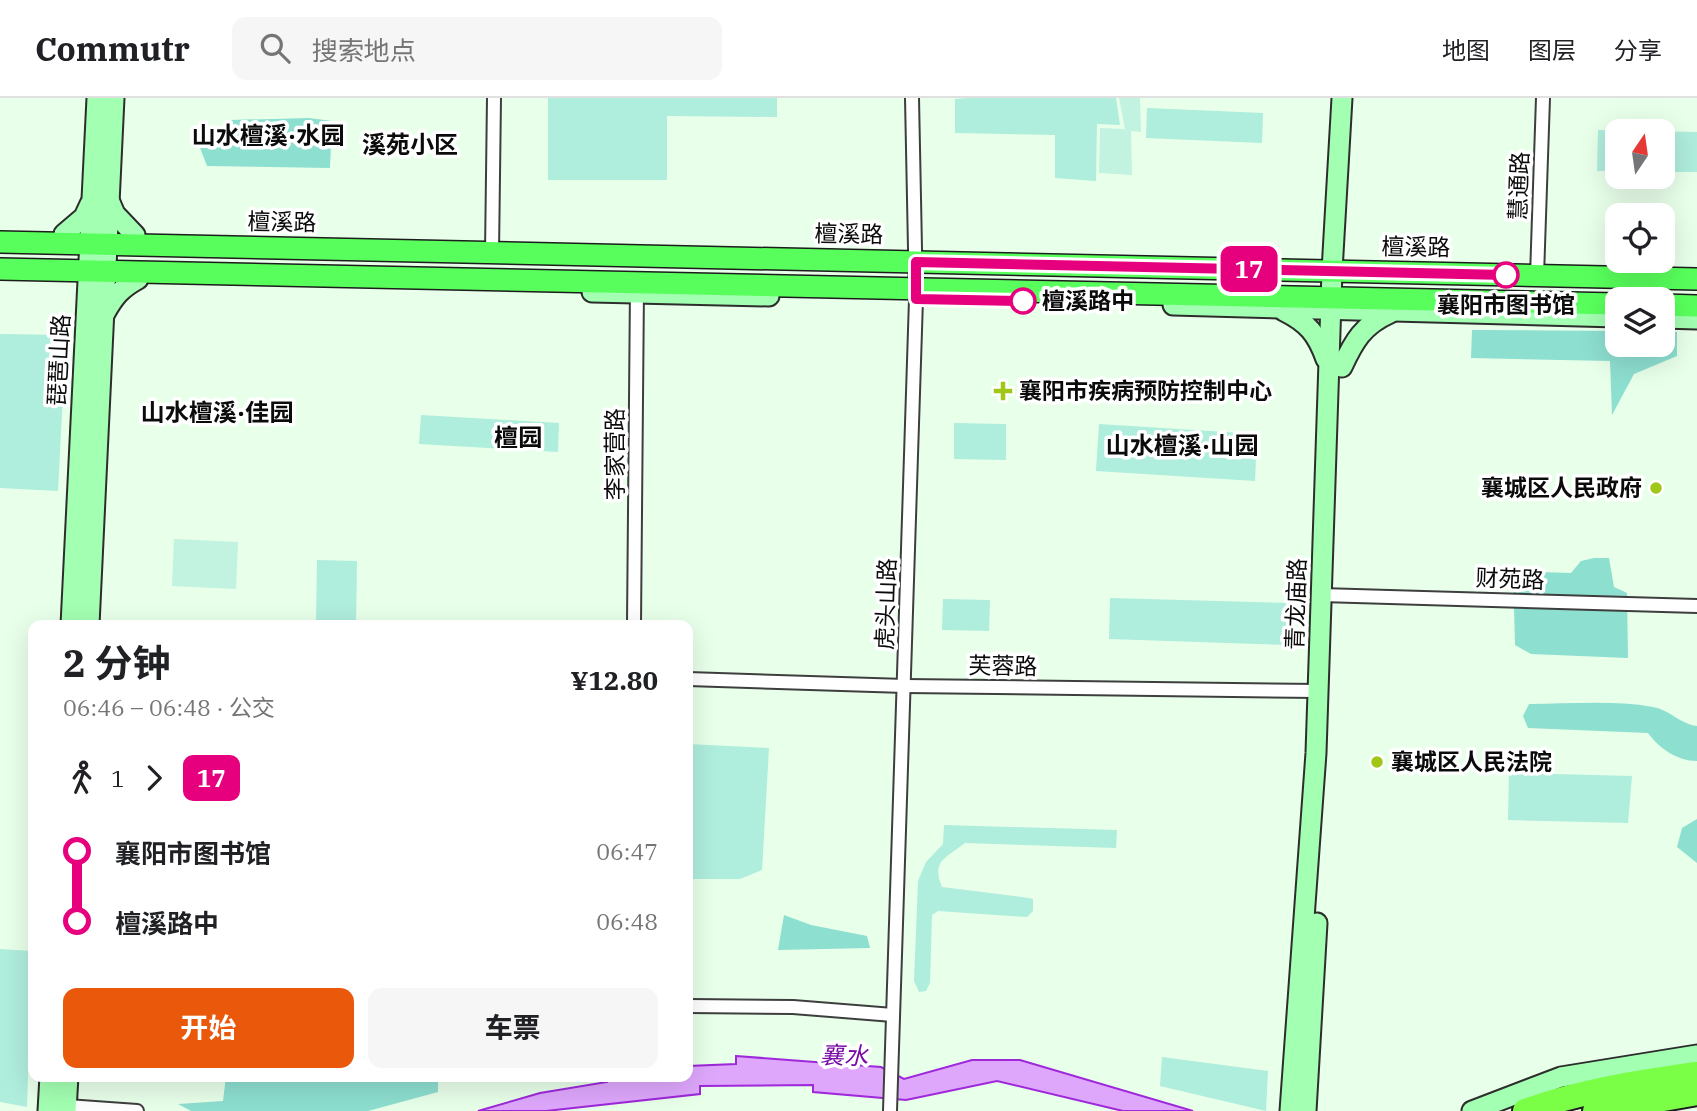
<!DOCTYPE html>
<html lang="zh">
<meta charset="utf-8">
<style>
:root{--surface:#fff;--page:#f6f6f6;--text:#202124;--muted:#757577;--line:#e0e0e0;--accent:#ea580c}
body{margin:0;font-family:"IBM Plex Serif","Noto Sans SC",serif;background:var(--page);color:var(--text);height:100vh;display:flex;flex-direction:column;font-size:26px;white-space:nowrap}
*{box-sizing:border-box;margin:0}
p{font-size:23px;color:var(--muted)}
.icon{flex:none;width:38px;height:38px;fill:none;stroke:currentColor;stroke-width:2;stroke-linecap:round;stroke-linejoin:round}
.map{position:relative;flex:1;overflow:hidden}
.sheet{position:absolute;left:28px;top:522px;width:665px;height:462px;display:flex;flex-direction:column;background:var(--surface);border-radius:14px;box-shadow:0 7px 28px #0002}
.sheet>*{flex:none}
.badge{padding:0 14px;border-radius:10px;font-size:24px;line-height:46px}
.needle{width:46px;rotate:13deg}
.fabs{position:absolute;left:1605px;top:21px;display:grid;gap:14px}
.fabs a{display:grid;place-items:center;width:70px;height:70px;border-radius:14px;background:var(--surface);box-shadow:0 7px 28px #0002;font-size:35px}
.map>.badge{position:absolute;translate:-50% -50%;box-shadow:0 0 0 4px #fff}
.legs{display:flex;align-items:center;gap:10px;height:77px;padding:0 35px;font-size:23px}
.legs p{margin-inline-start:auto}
.summary{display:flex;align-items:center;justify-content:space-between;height:119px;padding:0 35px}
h1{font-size:38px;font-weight:700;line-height:52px}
.button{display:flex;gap:14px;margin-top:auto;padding:14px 35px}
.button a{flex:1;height:80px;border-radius:14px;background:var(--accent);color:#fff;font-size:28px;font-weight:700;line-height:80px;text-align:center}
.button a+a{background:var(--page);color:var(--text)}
ul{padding:0 35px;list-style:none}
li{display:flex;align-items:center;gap:24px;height:70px;font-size:26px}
li i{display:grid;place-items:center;width:10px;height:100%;margin:0 9px;background:currentColor}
li i::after{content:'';width:18px;height:18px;margin:-9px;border:5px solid;border-radius:50%;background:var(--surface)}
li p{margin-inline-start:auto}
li:first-child i{background:linear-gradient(#0000 50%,currentColor 0)}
li:last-child i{background:linear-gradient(currentColor 50%,#0000 0)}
header{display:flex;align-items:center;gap:42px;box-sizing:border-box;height:98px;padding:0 35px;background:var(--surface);border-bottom:2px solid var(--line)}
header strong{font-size:33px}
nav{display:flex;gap:38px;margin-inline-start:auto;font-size:24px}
.search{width:490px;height:63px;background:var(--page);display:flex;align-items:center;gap:18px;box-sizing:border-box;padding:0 24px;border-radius:14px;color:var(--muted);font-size:26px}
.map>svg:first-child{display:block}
.green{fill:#afeddd}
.forest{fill:#8ddfd0}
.pitch{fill:#c1f3e0}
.water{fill:#dea7fc;stroke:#9e28da;stroke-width:2}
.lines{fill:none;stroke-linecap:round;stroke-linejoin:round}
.street-casing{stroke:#3e3e3e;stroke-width:16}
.secondary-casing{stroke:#2d2d2d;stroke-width:23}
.primary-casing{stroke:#1c1c1c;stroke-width:24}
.highway-casing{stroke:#1c1c1c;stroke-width:28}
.street{stroke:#fff;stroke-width:12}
.secondary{stroke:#a3ffb2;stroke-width:19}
.primary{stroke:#58ff5c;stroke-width:21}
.highway{stroke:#7aff46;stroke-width:24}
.line-1-casing{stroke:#fff;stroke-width:16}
.line-1{stroke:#e6007e;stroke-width:10}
.stop-1-dot{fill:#fff;stroke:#e6007e;stroke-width:3.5}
.poi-dot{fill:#a0c717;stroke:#fff;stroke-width:2.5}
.labels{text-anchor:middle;stroke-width:7;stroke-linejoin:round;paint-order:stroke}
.street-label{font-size:23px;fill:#0b0b0b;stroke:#fff}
.stop-label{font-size:23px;font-weight:bold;fill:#0b0b0b;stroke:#fff;text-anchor:start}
.poi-label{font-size:23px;font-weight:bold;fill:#0b0b0b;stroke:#fff;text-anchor:start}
.neighbourhood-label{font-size:24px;font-weight:bold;fill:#0b0b0b;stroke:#fff}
.water-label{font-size:24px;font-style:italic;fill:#780aa7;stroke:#fff}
</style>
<header>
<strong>Commutr</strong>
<div class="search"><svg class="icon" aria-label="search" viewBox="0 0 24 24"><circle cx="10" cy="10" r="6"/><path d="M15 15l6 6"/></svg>搜索地点</div>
<nav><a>地图</a><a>图层</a><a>分享</a></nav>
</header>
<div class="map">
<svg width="1697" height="1013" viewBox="0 0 1697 1013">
<rect width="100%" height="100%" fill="#e8ffea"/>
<!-- green -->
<g class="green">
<path d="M548,0h229v19l-110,-1v64h-119z"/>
<path d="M969,0h147l4,27 -23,-1 -1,57 -41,-3v-43l-100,-2v-34z"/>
<path d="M1147,10l116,5 -1,30 -116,-5z"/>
<path d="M1598,32l99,2v40h-34l-1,-41h-45v40h-20z"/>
<path d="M0,236l66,1 -8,156 -58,-3z"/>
<path d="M421,317l138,8 -1,29 -139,-8z"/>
<path d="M954,325l52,1v36l-52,-1z"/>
<path d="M1099,326l158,10 -2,47 -159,-10z"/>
<path d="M317,462l40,1 -1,64h-40z"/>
<path d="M1110,500l178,5 -1,42 -178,-6z"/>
<path d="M943,501l47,1 -1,31 -47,-1z"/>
<path d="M688,646l81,4 -7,122 -22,9h-52z"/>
<path d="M1509,675l123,3 -4,47 -120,-3z"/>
<path d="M944,727l173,5 -1,18 -151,-5c-19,15 -34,18 -23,44l87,11 4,1v12l-6,6 -89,-6 -6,4 -2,68 -4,8 -7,1 -5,-11 4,-100 8,-19 17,-18z"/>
<path d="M0,851l32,2 -5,156 -27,-5z"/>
<path d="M1162,959l106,14 -2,40 -106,-25z"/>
</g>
<!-- forest -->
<g class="forest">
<path d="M309,20l23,3 -2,47 -123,-2 -11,-29 32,-1 1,-16z"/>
<path d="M1472,232l145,1v14h45l1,-14 14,1v24l-43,18 -22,41 -2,-54 -139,-3z"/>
<path d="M1594,460h15l5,29 13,6 1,65 -97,-4 -16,-9 -2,-74 58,2 10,-12z"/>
<path d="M1529,606c40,0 84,-4 124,3 17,3 27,17 44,19v35c-20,0 -38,-13 -49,-28l-120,-5 -5,-12z"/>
<path d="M1697,721v44l-20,-16 5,-19z"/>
<path d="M784,817l27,10 56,11 3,12 -92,2z"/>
<path d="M226,978h114l98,6v10l-70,19h-177l-13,-7 45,-3z"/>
</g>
<!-- pitch -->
<g class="pitch">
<path d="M1119,0h21l1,34 -10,-1 1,44 -33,-2 1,-45 25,1z"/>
<path d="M174,441l64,3 -2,47 -64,-3z"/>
</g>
<!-- water -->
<path class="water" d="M736,958l145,11 23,12 68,-19h48l173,51h-70l-126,-30 -91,19 -93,-8v-7l-113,1v8l-154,17h-68l62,-18 67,-11v-6h81v-10l48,-2z"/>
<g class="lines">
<!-- street casing -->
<g class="street-casing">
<g id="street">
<path d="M492,155l2,-155"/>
<path d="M1537,178l6,-178"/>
<path d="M1321,497l376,11"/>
<path d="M634,527l3,-338"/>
<path d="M688,581l217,7 413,5"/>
<path d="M688,908l105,1 100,8"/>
<path d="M65,1013l2,-5 70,5"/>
<path d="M890,1013l26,-812 -4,-201"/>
</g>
</g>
<!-- secondary casing -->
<g class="secondary-casing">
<g id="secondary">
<path d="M109,102l6,14 20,21"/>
<path d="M64,136l20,-17 6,-13"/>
<path d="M592,194l177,4"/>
<path d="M1173,207l444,12"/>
<path d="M1284,213c24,12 33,23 42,48"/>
<path d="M105,215c9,-16 16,-25 33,-34"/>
<path d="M1662,220l35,1"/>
<path d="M1342,269c12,-26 21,-42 48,-54"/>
<path d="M71,527l26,-527"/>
<path d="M89,527l25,-527"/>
<path d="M48,1013l2,-35"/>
<path d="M66,1013l2,-35"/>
<path d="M1290,1013l26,-358 16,-482 10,-173"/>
<path d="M1306,1013l11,-188"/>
<path d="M1472,1013l89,-34 136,-22"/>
</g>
</g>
<!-- primary casing -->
<g class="primary-casing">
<g id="primary">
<path d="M0,144l1697,37"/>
<path d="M0,171l1617,35"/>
<path d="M1662,207l35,1"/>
</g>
</g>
<!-- highway casing -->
<g class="highway-casing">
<g id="highway">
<path d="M1525,1013c56,-20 113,-29 172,-37"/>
<path d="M1595,1013l102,-18"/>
</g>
</g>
<!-- street -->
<use href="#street" class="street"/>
<!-- secondary -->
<use href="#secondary" class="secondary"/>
<!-- primary -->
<use href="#primary" class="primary"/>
<!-- highway -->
<use href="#highway" class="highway"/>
</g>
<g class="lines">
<!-- line-1 casing -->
<g class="line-1-casing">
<path id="line-1" d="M1023,203l-107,-2v-37l590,13"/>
</g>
<!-- line-1 -->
<use href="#line-1" class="line-1"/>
</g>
<!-- markers -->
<g class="stop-1-dot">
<circle cx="1506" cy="177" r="12"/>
<circle cx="1023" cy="203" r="12"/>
</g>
<g class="poi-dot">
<path d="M999.5 282.5h7v7h7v7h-7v7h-7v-7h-7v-7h7z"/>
<circle cx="1656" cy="390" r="7"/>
<circle cx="1377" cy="664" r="7"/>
</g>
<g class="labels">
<!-- street labels -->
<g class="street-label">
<text transform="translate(1519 88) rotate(-88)" y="8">慧通路</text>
<text transform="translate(282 124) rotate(1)" y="8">檀溪路</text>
<text transform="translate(849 136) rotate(1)" y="8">檀溪路</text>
<text transform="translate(1416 149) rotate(1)" y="8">檀溪路</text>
<text transform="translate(59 262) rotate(-87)" y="8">琵琶山路</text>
<text transform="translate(615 356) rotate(-90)" y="8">李家营路</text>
<text transform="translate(1510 481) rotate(2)" y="8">财苑路</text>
<text transform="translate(886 506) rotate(-88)" y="8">虎头山路</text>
<text transform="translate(1296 506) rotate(-88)" y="8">青龙庙路</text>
<text transform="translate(1003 568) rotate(1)" y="8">芙蓉路</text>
</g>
<!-- stop labels -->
<g class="stop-label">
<text x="1042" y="211">檀溪路中</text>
<text x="1506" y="215" text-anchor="middle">襄阳市图书馆</text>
</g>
<!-- poi labels -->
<g class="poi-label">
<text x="1019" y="301">襄阳市疾病预防控制中心</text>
<text x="1642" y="398" text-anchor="end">襄城区人民政府</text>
<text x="1391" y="672">襄城区人民法院</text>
</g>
<!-- neighbourhood labels -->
<g class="neighbourhood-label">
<text x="268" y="46">山水檀溪·水园</text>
<text x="410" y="55">溪苑小区</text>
<text x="217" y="323">山水檀溪·佳园</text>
<text x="518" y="348">檀园</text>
<text x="1182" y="356">山水檀溪·山园</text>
</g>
<!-- water labels -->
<g class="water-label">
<text transform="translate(844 958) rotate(1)" y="8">襄水</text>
</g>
</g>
</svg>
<div class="fabs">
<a><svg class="needle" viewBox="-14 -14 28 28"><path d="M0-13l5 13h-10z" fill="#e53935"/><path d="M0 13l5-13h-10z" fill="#757577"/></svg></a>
<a><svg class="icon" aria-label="locate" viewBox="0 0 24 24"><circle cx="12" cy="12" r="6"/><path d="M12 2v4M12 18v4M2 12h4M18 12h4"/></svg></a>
<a><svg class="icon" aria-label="layers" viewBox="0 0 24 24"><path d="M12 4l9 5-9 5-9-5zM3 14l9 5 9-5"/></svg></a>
</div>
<b class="badge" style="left:1249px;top:171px;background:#e6007e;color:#fff">17</b>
<section class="sheet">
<div class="summary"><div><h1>2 分钟</h1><p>06:46 – 06:48 · 公交</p></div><b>¥12.80</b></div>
<div class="legs"><svg class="icon" aria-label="walk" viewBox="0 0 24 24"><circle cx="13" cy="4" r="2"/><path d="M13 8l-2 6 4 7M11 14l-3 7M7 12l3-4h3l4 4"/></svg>1<svg class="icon" aria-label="forward" viewBox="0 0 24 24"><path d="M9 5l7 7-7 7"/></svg><b class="badge" style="background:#e6007e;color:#fff">17</b></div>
<ul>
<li><i style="color:#e6007e"></i><b>襄阳市图书馆</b><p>06:47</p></li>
<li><i style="color:#e6007e"></i><b>檀溪路中</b><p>06:48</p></li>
</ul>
<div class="button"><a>开始</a><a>车票</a></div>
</section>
</div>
